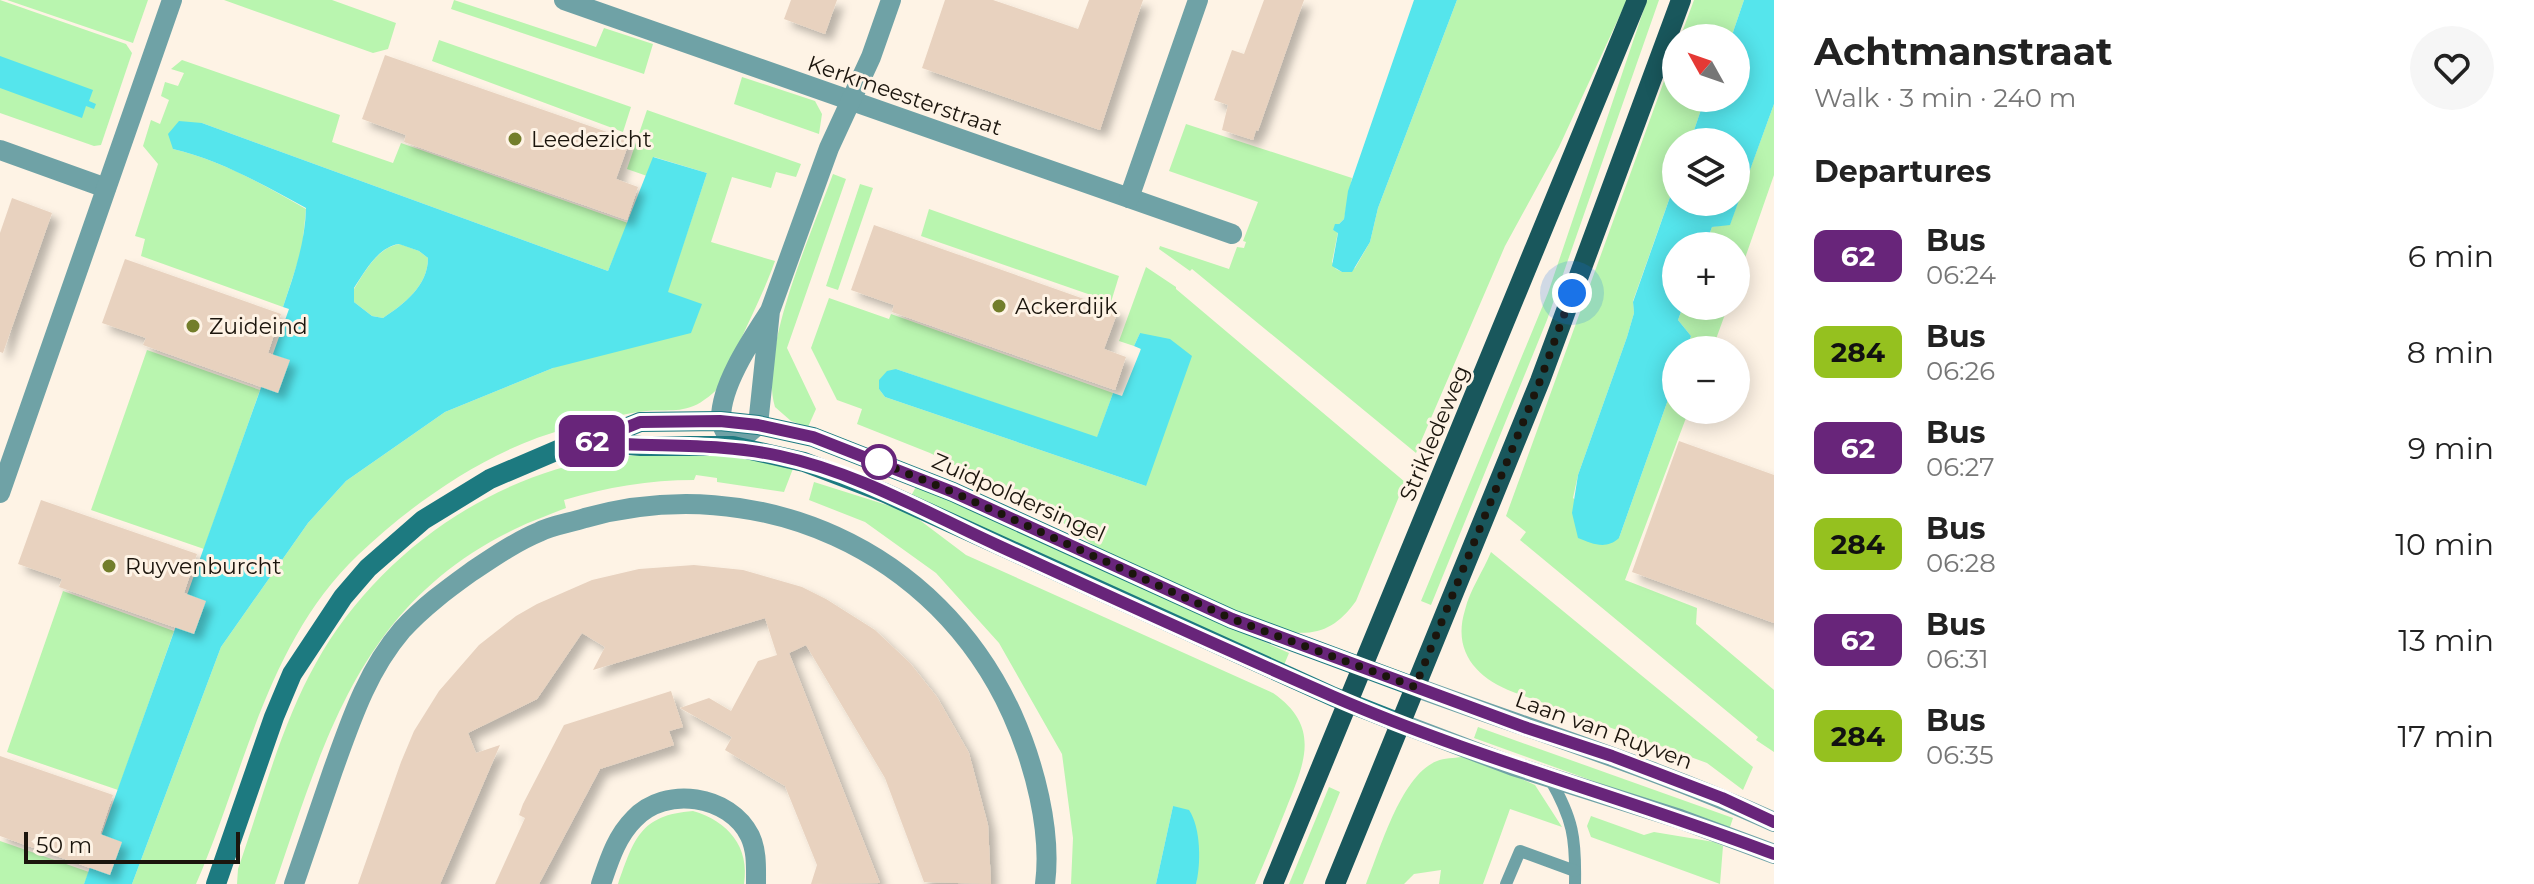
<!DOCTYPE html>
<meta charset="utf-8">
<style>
:root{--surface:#fff;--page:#f6f6f6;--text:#222;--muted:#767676}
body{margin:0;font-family:Montserrat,sans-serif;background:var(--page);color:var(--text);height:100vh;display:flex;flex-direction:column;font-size:30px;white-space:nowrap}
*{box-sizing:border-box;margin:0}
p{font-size:26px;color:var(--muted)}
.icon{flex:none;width:44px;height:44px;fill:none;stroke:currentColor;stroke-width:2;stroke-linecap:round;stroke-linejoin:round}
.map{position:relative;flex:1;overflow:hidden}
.panel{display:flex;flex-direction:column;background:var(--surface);width:760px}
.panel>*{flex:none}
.badge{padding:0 16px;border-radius:12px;font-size:28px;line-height:52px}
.needle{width:52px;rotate:310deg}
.fabs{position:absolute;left:1662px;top:24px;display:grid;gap:16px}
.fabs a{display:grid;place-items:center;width:88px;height:88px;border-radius:50%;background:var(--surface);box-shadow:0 4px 20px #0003;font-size:40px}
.scale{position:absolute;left:24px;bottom:20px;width:216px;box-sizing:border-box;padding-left:8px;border:4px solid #1b150d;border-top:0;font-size:22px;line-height:28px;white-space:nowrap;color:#1b150d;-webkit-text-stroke:6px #fef3e5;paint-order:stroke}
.you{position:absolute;width:40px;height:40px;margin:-20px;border:6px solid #fff;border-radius:50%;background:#1a73e8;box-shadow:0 0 0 12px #1a73e833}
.map>.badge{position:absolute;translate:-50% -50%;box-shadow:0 0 0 4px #fff}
h2{padding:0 40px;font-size:30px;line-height:72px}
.round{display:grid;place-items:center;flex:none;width:84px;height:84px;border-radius:42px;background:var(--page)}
.headline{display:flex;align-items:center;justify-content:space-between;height:136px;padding:0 40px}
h1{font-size:38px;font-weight:700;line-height:60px}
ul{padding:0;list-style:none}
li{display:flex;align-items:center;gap:24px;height:96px;padding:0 40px}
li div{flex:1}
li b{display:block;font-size:30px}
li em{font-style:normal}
li .badge{min-width:88px;font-weight:700;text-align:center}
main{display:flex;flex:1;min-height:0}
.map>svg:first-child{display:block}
.green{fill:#b9f5af}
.water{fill:#55e5ec;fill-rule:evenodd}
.building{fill:#e8d2bf;filter:url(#shadow)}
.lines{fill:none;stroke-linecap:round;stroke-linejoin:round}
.lane{stroke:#6fa2a6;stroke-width:12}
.street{stroke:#6fa2a6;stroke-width:20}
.secondary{stroke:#1d7a80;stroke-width:20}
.primary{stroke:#19575c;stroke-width:20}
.line-casing{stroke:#fff;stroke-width:18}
.line{stroke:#68257a;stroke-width:12}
.walk{stroke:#1b150d;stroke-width:8;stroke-dasharray:0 14.4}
.poi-dot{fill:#737e2b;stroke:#fef3e5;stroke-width:3}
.stop-dot{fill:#fff;stroke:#68257a;stroke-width:4}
.labels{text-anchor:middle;stroke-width:6;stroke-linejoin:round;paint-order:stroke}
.street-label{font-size:22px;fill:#1b150d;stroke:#fef3e5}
.poi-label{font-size:22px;fill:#1b150d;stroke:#fef3e5;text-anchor:start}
</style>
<main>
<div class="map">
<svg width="1774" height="884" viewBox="0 0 1774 884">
<defs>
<filter id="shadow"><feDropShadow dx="7" dy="7" stdDeviation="4" flood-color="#0004"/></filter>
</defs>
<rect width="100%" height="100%" fill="#fef3e5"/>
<!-- green -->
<g class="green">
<path d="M0,0l126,44 6,9 -31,92 -7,1 -94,-33z"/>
<path d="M7,0h141l-15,43z"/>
<path d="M224,0h108l64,23 -8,26 -15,4z"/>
<path d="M454,0l142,47 8,-19 49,16 -9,30 -193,-65z"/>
<path d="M1457,0h170l-68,147 -54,99 -89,207 -224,-184 -2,2 -31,-22 1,-3 69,23 8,-22 7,1 2,-6 -3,-1 15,-39 -89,-31 17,-47 166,54 -8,41 -11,11 5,2 -6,30 4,7 6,3 13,-4 15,-26 8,-34z"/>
<path d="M1647,0h12l-112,320 -116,285 -10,-4 127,-308z"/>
<path d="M1694,0h50l-13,38h-51z"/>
<path d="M439,40l192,67 -8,25 -191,-71z"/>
<path d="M1676,48v50h29l-15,44h-14v38l-43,121 1,12 -7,24 -49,138 -5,23 46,40 57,-161v33h13l-64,170 72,28 -1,16 78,66v62l-18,-12 2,-3 -238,-197 6,-8 -20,-16z"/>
<path d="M182,60l158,55 -8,27 61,21 8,-20 227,80 -20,48 -406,-148 -29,26c47,11 92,36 133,60l-4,40 -19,58 -142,-51 4,-17 -10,-3 23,-72 -15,-18 8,-26 9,4 9,-24 -8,-4 4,-14 13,4 6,-13 -13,-4z"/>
<path d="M742,77l73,24 7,13 -3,20 -85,-30z"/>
<path d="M1774,104v71l-38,109v-38h-31l7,-19 18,-3z"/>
<path d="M647,110l154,54 -5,13 -20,-5 -5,16 -39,-11 -21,65 64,19c-10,28 -22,52 -34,78 -6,15 -11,32 -19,45 -5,6 -12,12 -18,16 -19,14 -36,9 -58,11 -25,3 -52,10 -77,17 -78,20 -153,72 -211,127 -92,88 -113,217 -162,329h-64l89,-237 87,-124 38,-42 99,-69 108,-44 114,-75 40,-120 -53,-16 -7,19 -20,-7z"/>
<path d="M833,174l13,5 -59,169 29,61 -8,18 -17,-6 -16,-14c-17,-56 37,-175 58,-233z"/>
<path d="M860,184l13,4 -35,102 -12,-4z"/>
<path d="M929,209l190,67 -8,26 -190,-66z"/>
<path d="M400,244l19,7 9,7c0,28 -24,46 -45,60l-11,-2 -18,-14v-13c11,-18 24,-42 46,-45z"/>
<path d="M1146,267l30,20v2l229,193 -49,119c-20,28 -40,36 -74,30l-178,-78 -57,-42 -117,-58 -73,-29 5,-15 -25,-9 -26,-52 18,-50 60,21 2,-5 222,79 -16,45 -201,-69 -17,20 6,8 261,89 -6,-153 -6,13 -15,-5z"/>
<path d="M1683,306h45l-16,44h-26l5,-14 -13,-16z"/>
<path d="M147,350l113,40 -56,159 -113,-39z"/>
<path d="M660,453l53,1 81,12 -10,26 -67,-10v-4l-21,-3 -2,5c-45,0 -87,7 -130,20l2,8c-17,7 -35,13 -51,21 -154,74 -189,207 -240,355h-38l1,-15c24,-68 42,-142 78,-206 58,-105 170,-186 289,-205 18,-2 37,-3 55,-5z"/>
<path d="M814,482l95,30 57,43 307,138c49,34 31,71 13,116 -10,25 -20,50 -31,75h-59l3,-33 -26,-45 -17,78h-85l2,-46 -11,-84 -63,-111 -63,-70 -71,-51 -56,-22z"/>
<path d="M917,485l372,168 -5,12 -373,-169z"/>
<path d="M1491,552l262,215 -10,23 -36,-27 -194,-71c-36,-14 -61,-40 -48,-82 5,-21 18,-38 26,-58z"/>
<path d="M63,591l111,40 -56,159 -111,-38z"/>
<path d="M1478,727l255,91 -4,12 -255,-92z"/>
<path d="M1462,757l14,1 59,27 27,42 -52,-18 -27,75h-44l2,-14 -27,4 -10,10h-38c14,-34 35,-109 71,-123 7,-3 17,-3 25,-4z"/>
<path d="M1329,787l11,5 -37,92h-14z"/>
<path d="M693,811c35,10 57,36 51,73h-126c16,-45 22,-69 75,-73z"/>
<path d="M1591,816l53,19 10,-3 60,10 9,4 -3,38 -129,-47 -4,-11z"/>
<path d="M0,841l89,31 -5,12h-84z"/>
</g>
<!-- water -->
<g class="water">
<path d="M1414,0h43l-79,208 -8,34 -18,30h-10l-10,-6 6,-33 -5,-3 2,-6h4l5,-5 4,-28z"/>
<path d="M1744,0h30v104l-44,121 -18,2 -7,19h-29v60h7l-5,14 13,16 -5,14h-10v27l-57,161c-13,12 -26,6 -41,0l-6,-25 6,-38 49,-138 7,-24 -1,-11 43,-122v22h60v-60h-46l15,-44h31v-60h-5z"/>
<path d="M0,56l93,34 -4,11 7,3 -2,5 -8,-3 -4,12 -82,-30z"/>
<path d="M179,121l23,2 406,148 45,-114 54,16 -39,119 34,12 -11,29 -138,35 -108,44 -99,69 -38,42 -87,124 -89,237h-48l205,-575 -6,-2c11,-33 22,-63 23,-99 -42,-23 -86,-48 -133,-59l-5,-15zM399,244l20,7 9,7c0,28 -24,46 -45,60l-11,-2 -18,-14v-14c11,-17 24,-41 45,-44z"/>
<path d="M1140,333l30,6 22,17 -46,130 -261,-89 -6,-8v-9l8,-9 9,-2 201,68 16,-44 9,3 19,-47 -7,-3z"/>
<path d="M1173,806l16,4c12,18 12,54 7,74h-40z"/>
</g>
<!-- building -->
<g class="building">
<path d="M791,0h46l-12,34 -41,-15z"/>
<path d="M945,0h48l85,29 11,-29h54l-43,130 -178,-62z"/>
<path d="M1264,0h40l-46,131 -2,-1 -3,10 -31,-10 6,-25 -14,-5 18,-50 12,4z"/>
<path d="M385,55l245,85 -14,39 22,8 -11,33 -223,-78 2,-7 -44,-16z"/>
<path d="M12,198l40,15 -49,140 -3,-1v-119z"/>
<path d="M874,225l244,86 -14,38 22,8 -11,33 -223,-78 2,-7 -43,-15z"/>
<path d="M125,259l156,55 -13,39 22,7 -12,33 -135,-48 3,-7 -44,-15z"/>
<path d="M1679,441l95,34v148l-142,-51z"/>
<path d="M41,500l156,54 -13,39 22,8 -12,33 -135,-47 3,-8 -44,-15z"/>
<path d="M694,565l49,5 59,17 24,12 49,31 35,33 27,34 32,56 19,72 3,59 -67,-2 -39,-104 -79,-133 -17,8 91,230 -69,1 6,-19 -32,-79 -60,-36 7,-13 -52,-29 29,-10 22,13 27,-50 19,-6 -12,-37 -172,52 12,-23 -23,-14 -45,66 -69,34 8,20 24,-8 -60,139h-82l43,-122 13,-31 25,-40 40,-46 37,-29 21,-12 55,-24 47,-11z"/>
<path d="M671,691l12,36 -14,4 5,14 -74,24 -61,115h-44l30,-66 -6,-3 4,-11 41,-79z"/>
<path d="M0,756l113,39 -13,39 22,8 -12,33 -110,-39z"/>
</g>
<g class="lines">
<!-- lane -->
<g class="lane">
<path d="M1550,779c23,40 26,59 25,105"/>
<path d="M1506,884l14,-33 55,20"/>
</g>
<!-- street -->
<g class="street">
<path d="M564,0l668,234"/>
<path d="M0,150l106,38"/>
<path d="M1129,198l69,-198"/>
<path d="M770,311c-18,28 -49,73 -49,107 0,9 8,20 12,28l25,-21 12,-114 59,-163 42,-91 20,-57"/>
<path d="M0,493l172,-493"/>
<path d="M1415,687c120,44 243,82 359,135"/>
<path d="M1400,723l113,43 167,53 94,35"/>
<path d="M294,884c13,-38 26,-76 39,-114 18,-50 34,-99 69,-140 21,-23 44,-40 69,-58 21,-14 44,-30 68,-40 14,-7 31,-9 46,-14 173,-48 352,31 427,196 22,49 40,116 33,170"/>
<path d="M601,884c8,-23 15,-47 33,-65 31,-34 96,-24 116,17 7,15 6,31 6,48"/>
</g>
<!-- secondary -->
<g class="secondary">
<path d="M595,442l46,4h92l71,16 81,31 449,204 66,26"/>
<path d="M216,884l58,-167 18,-43 51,-77 25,-29 55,-48 67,-41 68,-29 33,-8 49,-20 80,-1 38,4 55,12 140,55 279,127 183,68"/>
</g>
<!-- primary -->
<g class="primary">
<path d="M1273,884l364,-884"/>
<path d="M1335,884l205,-503 141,-381"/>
</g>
</g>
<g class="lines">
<!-- line casing -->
<g class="line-casing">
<path id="line" d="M1774,822l-52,-24 -110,-42 -85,-28 -295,-109 -279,-127 -140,-55 -55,-12 -38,-4 -80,1 -49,20c64,6 127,0 189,14 76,16 147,57 217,89 111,51 223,102 335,151 144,63 296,102 442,158"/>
</g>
<!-- line -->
<use href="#line" class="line"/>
<!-- walk -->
<path class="walk" d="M879,462l-5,-2 79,32 279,127 183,68 125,-306 32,-88"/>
</g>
<!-- markers -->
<g class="poi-dot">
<circle cx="515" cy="139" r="8"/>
<circle cx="999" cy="306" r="8"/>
<circle cx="193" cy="326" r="8"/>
<circle cx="109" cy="566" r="8"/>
</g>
<circle class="stop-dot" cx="879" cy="462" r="16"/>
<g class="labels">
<!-- street labels -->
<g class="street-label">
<text transform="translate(905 95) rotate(19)" y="8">Kerkmeesterstraat</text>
<text transform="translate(1434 433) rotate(-67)" y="8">Strikledeweg</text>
<text transform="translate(1019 497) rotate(24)" y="8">Zuidpoldersingel</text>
<text transform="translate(1604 730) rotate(20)" y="8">Laan van Ruyven</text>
</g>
<!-- poi labels -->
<g class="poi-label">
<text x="531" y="147">Leedezicht</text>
<text x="1015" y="314">Ackerdijk</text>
<text x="209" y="334">Zuideind</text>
<text x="125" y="574">Ruyvenburcht</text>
</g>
</g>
</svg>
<div class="fabs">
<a><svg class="needle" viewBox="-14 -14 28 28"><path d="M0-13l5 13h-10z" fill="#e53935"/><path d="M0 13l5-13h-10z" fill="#767676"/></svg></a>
<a><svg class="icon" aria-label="layers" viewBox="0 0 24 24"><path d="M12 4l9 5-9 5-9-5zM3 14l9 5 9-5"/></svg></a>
<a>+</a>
<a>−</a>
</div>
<div class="scale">50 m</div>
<div class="you" style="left:1572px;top:293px"></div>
<b class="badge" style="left:592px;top:441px;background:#68257a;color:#fff">62</b>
</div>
<section class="panel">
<div class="headline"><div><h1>Achtmanstraat</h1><p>Walk · 3 min · 240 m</p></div><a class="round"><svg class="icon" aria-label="heart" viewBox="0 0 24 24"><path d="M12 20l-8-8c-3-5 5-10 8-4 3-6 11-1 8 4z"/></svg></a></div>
<h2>Departures</h2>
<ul>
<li><span class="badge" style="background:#68257a;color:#fff">62</span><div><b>Bus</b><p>06:24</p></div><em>6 min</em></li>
<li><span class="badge" style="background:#95c11f;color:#111">284</span><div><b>Bus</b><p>06:26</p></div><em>8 min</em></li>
<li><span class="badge" style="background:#68257a;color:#fff">62</span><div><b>Bus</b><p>06:27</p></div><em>9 min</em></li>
<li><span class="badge" style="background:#95c11f;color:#111">284</span><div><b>Bus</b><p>06:28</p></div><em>10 min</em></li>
<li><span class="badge" style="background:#68257a;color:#fff">62</span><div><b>Bus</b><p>06:31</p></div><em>13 min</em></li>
<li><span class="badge" style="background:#95c11f;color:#111">284</span><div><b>Bus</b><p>06:35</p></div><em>17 min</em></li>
</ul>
</section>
</main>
